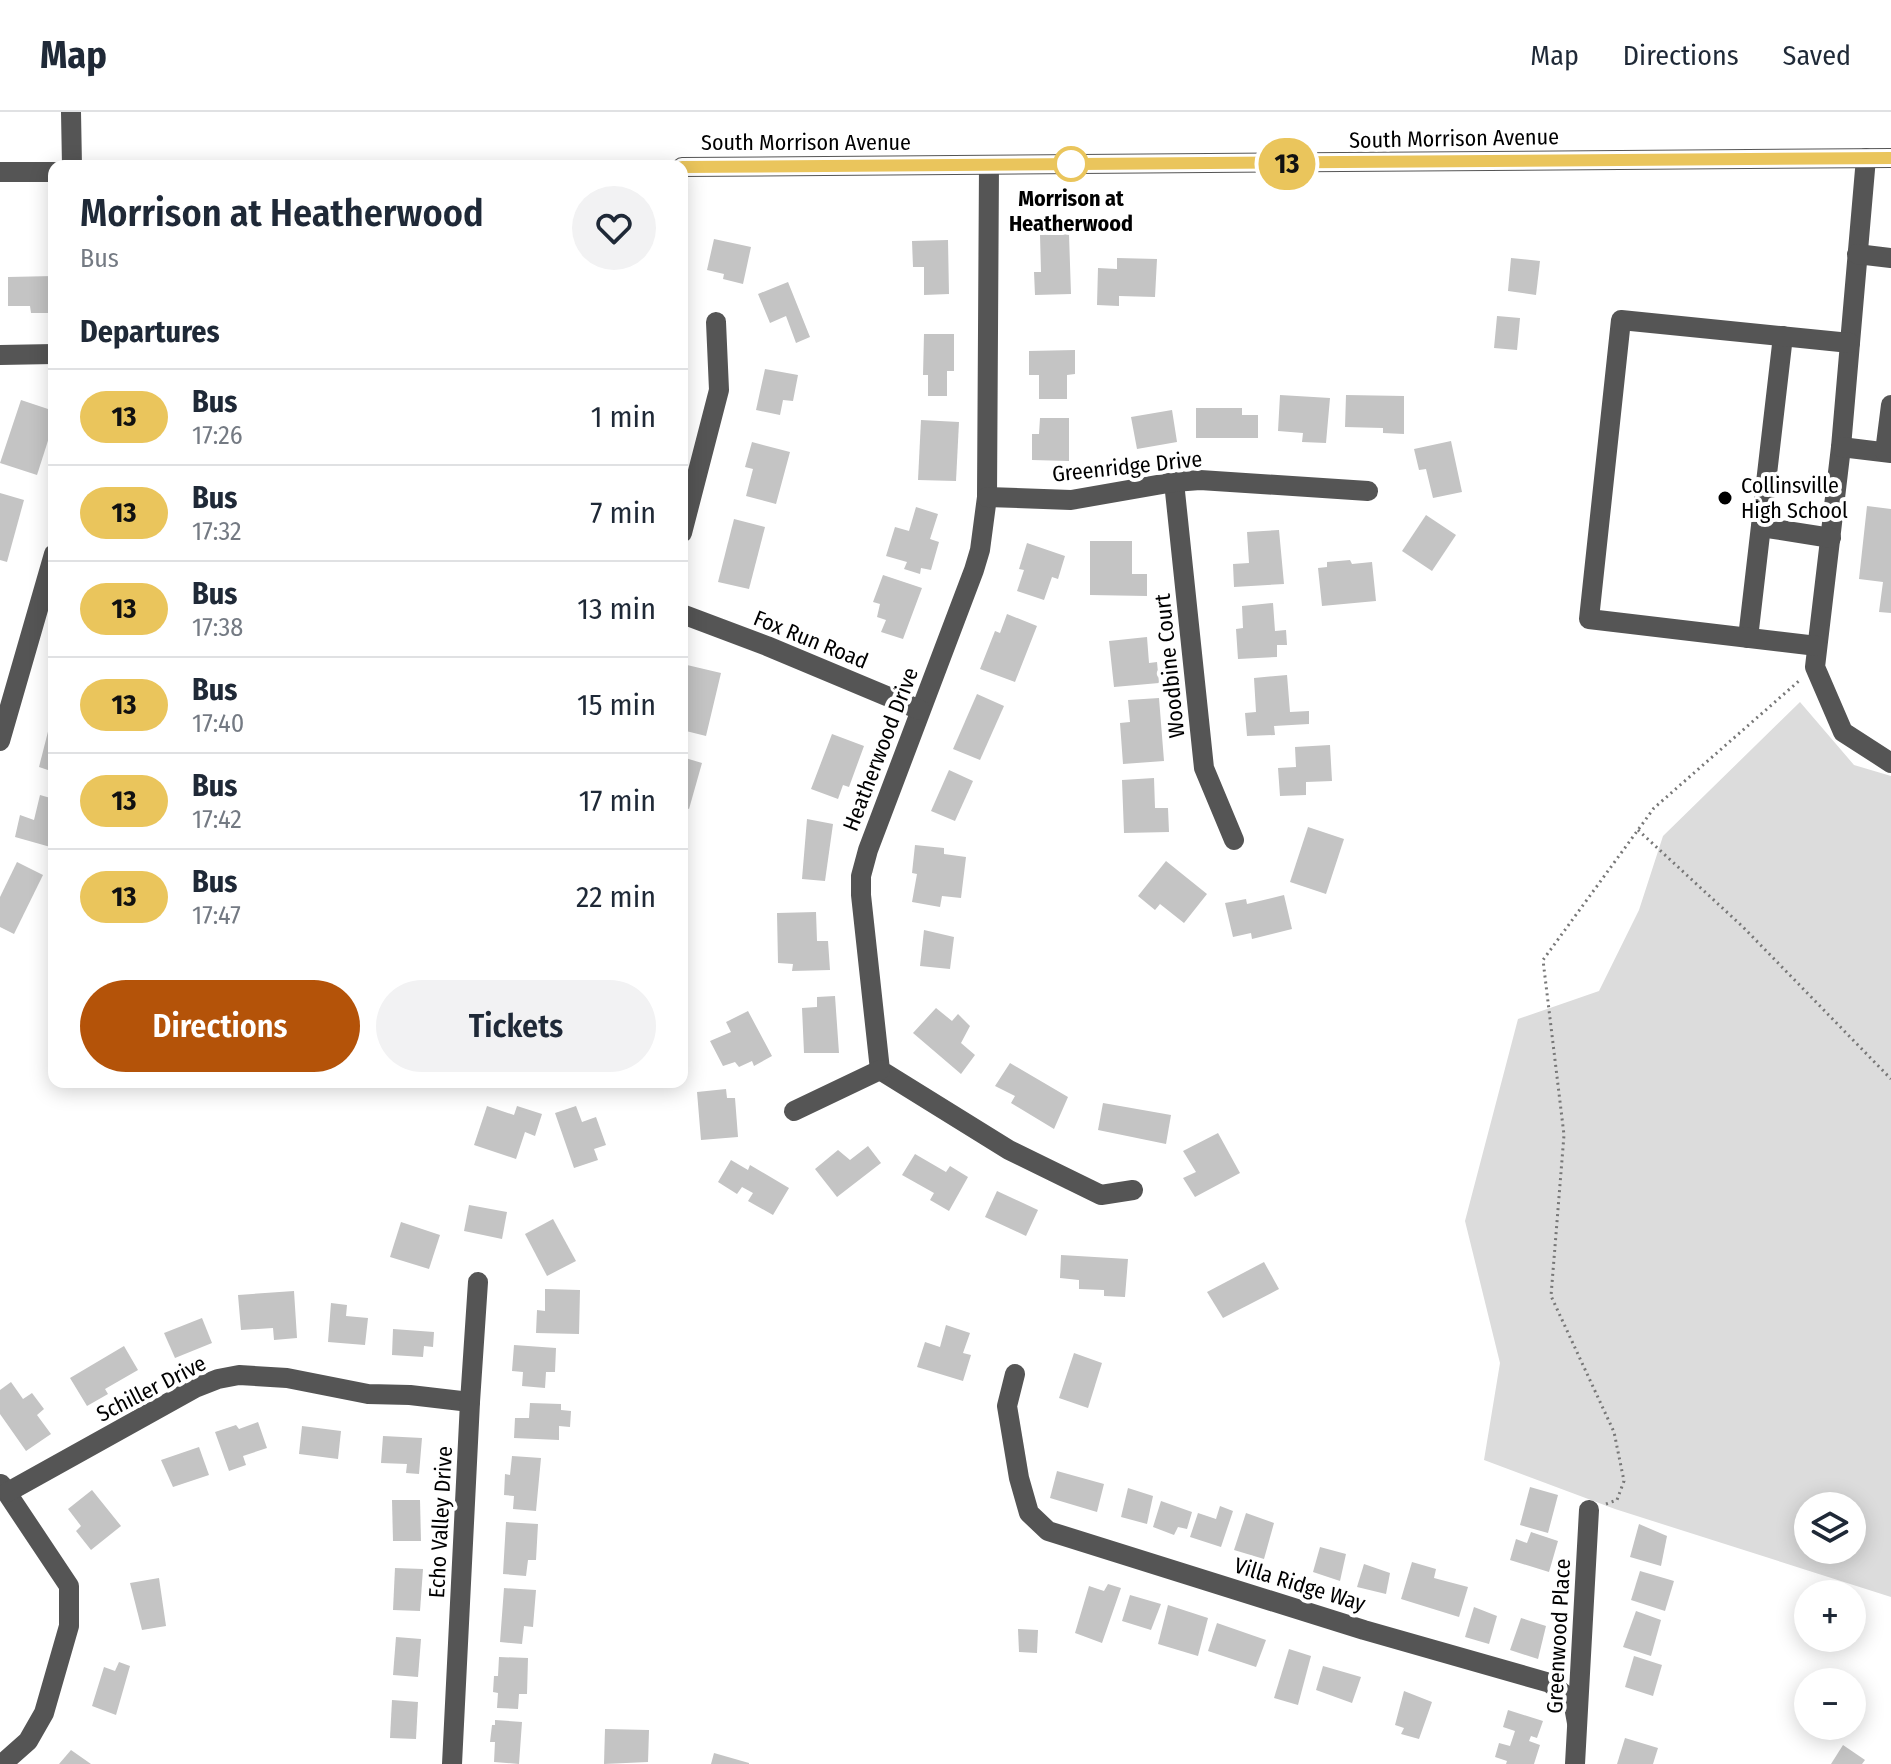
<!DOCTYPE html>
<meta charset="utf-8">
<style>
:root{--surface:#fff;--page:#f2f2f3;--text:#1f2937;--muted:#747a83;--line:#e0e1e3;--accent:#b45309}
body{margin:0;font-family:"Fira Sans Condensed",sans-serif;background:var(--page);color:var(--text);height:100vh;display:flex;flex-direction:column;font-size:30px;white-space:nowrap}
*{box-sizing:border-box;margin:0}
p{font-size:26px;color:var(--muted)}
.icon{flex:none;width:44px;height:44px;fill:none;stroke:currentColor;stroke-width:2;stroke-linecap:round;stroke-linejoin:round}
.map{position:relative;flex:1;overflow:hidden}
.panel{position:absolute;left:48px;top:48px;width:640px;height:928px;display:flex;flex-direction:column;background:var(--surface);border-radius:16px;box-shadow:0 4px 20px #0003}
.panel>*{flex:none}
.badge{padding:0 16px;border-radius:26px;font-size:28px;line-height:52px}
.controls{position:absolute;left:1794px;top:1380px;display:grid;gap:16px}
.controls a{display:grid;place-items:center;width:72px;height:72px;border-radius:50%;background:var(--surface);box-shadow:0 4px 20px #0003;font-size:40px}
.map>.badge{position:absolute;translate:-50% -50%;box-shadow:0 0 0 4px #fff}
h2{padding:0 32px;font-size:30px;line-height:72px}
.round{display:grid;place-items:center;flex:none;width:84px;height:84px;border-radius:42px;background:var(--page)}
.head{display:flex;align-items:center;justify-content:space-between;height:136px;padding:0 32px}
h1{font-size:38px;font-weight:600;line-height:60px}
.action{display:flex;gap:16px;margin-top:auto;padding:16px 32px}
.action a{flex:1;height:92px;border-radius:48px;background:var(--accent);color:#fff;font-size:32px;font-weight:600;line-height:92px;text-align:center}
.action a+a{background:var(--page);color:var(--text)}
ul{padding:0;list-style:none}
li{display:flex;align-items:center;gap:24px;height:96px;padding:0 32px;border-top:2px solid var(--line)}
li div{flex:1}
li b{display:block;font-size:30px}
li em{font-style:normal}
li .badge{min-width:88px;font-weight:700;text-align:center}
header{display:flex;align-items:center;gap:48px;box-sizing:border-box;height:112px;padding:0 40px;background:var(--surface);border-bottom:2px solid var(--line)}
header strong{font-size:38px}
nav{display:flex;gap:44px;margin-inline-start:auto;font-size:28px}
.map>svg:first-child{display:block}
.green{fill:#dcdcdc;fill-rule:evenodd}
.building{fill:#c4c4c4}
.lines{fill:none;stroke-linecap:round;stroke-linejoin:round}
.path{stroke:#777;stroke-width:3;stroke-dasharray:2 4;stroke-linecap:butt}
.minor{stroke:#555;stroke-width:20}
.line-casing{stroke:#fff;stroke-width:18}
.line{stroke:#eac55c;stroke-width:12}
.stop-dot{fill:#fff;stroke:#eac55c;stroke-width:4}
.poi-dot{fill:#000;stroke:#fff;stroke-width:3}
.labels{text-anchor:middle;stroke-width:8;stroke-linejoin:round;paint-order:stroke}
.street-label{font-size:22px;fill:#000;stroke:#fff}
.stop-label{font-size:22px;font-weight:bold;fill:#000;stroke:#fff}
.poi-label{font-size:22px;fill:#000;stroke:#fff;text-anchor:start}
</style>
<header>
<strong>Map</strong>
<nav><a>Map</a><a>Directions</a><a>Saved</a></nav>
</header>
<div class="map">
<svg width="1891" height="1652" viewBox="0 0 1891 1652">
<rect width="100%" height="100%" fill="#fff"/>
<!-- green -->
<path class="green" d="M1800,590l54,63 37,11v821l-276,-88 -131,-49 16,-97 -35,-142 53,-202 81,-28 40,-81 24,-74zM1808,1394h44v44h-44z"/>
<!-- building -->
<g class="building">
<path d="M1069,122l2,60 -36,1 -1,-23h7l-1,-37z"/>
<path d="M714,127l37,8 -8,37 -20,-5 1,-5 -17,-4z"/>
<path d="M948,128l1,54 -25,1v-28h-11l-1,-26z"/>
<path d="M1117,146l40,1 -2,38 -36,-1v10l-22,-1 1,-37 19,1z"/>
<path d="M1511,146l29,3 -4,34 -28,-4z"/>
<path d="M54,164v31h-2v6h-21l-1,-7h-22v-29z"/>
<path d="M788,170l22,55 -14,6 -10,-27 -16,7 -12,-29z"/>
<path d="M1497,204l23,2 -3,32 -23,-2z"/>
<path d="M924,222h30v37h-7v25h-19v-21h-5z"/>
<path d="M1075,238v24l-8,1v24h-28v-24h-10v-24z"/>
<path d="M765,257l33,6 -5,26 -10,-1 -3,15 -24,-5z"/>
<path d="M1280,283l50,3 -4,45 -24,-1 1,-9 -25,-2z"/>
<path d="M1346,283l58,1v38l-21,-1v-5l-38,-1z"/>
<path d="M21,288l33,11v11l-17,53 -37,-12z"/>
<path d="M1196,296h46v7h16v23h-62z"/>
<path d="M1172,298l5,32 -40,7 -6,-32z"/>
<path d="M1040,306h29v43l-37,-1v-26h7z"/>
<path d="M921,308l38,2 -3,59 -38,-1z"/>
<path d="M1451,329l11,51 -29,6 -7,-29 -7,1 -5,-21z"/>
<path d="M752,330l38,10 -14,52 -30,-8 7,-27 -8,-2z"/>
<path d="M0,381l24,7 -17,62 -7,-2z"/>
<path d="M1867,394l24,3v104l-12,-1 4,-30 -24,-3z"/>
<path d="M916,395l22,7 -8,25 9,3 -8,28 -10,-2 -1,6 -16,-5 3,-7 -21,-6 9,-29 14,4z"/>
<path d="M1426,403l30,20 -24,36 -30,-20z"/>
<path d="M734,407l31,8 -16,62 -31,-7z"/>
<path d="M1279,418l5,54 -50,3 -1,-23 16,-1 -2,-31z"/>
<path d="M1090,429h42v33h15v22l-57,-1z"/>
<path d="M1027,431l38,13 -7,23 -6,-2 -8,23 -27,-9 7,-21 -5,-1z"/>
<path d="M1350,448l2,4 20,-2 4,39 -54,5 -4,-38 9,-1v-5z"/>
<path d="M883,463l39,13 -19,51 -22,-7 5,-12 -9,-3 3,-13 -7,-2z"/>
<path d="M1273,491l2,28 11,-1 1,15h-10v12l-39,2 -2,-30 7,-1 -1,-22z"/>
<path d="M1007,502l30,12 -22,56 -35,-13 15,-38 5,2z"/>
<path d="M1147,525l2,26 8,-1 2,21 -45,4 -5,-46z"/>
<path d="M687,553l34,8 -15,63 -24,-6v-19l5,-22 -5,-2v-3z"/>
<path d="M1287,563l3,37 19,-1v13l-35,2 1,9 -28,1 -2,-23 11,-1 -2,-34z"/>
<path d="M977,582l27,12 -24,54 -27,-11z"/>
<path d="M1159,586l5,63 -41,3 -3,-41 10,-1 -2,-22z"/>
<path d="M53,600h1v60l-15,-5z"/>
<path d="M832,622l32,12 -15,41 -6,-2 -5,14 -27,-10z"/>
<path d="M1330,633l2,36 -26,1v13l-26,1 -2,-28 18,-1 -1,-20z"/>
<path d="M682,645l20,6 -13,46 -7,-3z"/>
<path d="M949,658l24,11 -18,40 -24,-10z"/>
<path d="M1154,666l1,30h13l1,24 -45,1 -2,-53z"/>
<path d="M40,683l14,4v49l-39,-11 5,-22 14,5z"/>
<path d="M807,707l26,5 -8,57 -23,-2z"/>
<path d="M1308,715l36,12 -18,55 -36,-12z"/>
<path d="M915,733l29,3v6l22,3 -5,41 -19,-2 -2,11 -28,-5 5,-28 -5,-1z"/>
<path d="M1166,749l41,33 -23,29 -24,-19 -5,6 -17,-14z"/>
<path d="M17,750l26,13 -29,59 -14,-7v-30z"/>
<path d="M1284,783l8,34 -40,10 -1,-6 -18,4 -8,-34 21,-4 1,5z"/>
<path d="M816,800l1,29h11l2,29 -38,1 1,-7 -15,-1 -1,-50z"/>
<path d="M924,818l30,7 -4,32 -30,-3z"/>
<path d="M835,884l4,57h-35l-2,-45 15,-1v-10z"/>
<path d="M936,896l16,13 6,-7 12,12 -9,17 14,12 -14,19 -48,-41z"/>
<path d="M748,899l24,45 -18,10 -2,-5 -13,6 -4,-5 -12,4 -13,-25 21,-9 -5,-10z"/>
<path d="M1010,951l58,34 -14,32 -43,-26 4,-7 -20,-10z"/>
<path d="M726,977l1,9h8l3,39 -37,3 -4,-48z"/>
<path d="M1103,991l68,12 -5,29 -68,-14z"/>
<path d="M487,994l27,9 3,-9 25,8 -7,22 -10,-4 -9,27 -42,-14z"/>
<path d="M576,994l6,16 14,-5 10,28 -12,4 4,11 -24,8 -19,-55z"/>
<path d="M1218,1021l22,40 -45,24 -12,-19 13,-6 -13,-21z"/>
<path d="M868,1034l13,17 -44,34 -22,-28 23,-19 12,10z"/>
<path d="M915,1042l31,18 4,-6 18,11 -19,34 -19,-11 4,-7 -32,-18z"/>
<path d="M731,1048l17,10 2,-5 39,23 -16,27 -25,-14 5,-8 -11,-6 -5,7 -19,-12z"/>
<path d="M997,1079l41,19 -12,26 -41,-19z"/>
<path d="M469,1093l38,7 -5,27 -38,-8z"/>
<path d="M553,1107l23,42 -29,15 -22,-42z"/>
<path d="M401,1110l39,13 -11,34 -39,-12z"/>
<path d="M1061,1143l67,4 -3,38 -21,-1v-6l-25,-1v-9l-19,-2z"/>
<path d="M1264,1150l15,27 -56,29 -16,-26z"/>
<path d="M545,1177l35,1 -1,44 -43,-1 1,-23 8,1z"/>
<path d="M294,1179l3,47 -23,2 -1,-12 -32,2 -3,-35z"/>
<path d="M331,1191l16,2 -1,11 22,2 -3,27 -37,-3z"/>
<path d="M202,1206l10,25 -37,15 -11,-25z"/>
<path d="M946,1213l24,8 -7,20 8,2 -8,26 -46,-14 8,-25 15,5z"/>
<path d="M393,1217l41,3 -1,15 -9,-1 -1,11 -31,-2z"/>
<path d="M514,1233l42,3 -1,24h-9l-1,16 -23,-2 1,-14 -11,-1z"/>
<path d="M124,1234l14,24 -33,19 3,5 -21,12 -17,-28z"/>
<path d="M1074,1241l28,10 -14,45 -29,-10z"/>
<path d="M11,1270l12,17 9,-6 12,16 -7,6 14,19 -25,17 -26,-37v-24z"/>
<path d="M530,1291l31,1v6l10,1 -1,16 -11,-1v14l-45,-2 1,-20h14z"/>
<path d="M258,1310l9,26 -24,8 3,9 -17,6 -14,-39 21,-7 3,4z"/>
<path d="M302,1314l39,5 -3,28 -39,-5z"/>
<path d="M383,1324l39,2 -3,36 -13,-1 1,-9 -26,-1z"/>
<path d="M199,1335l10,28 -36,12 -12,-27z"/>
<path d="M512,1344l29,2 -5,53 -23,-2 1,-13 -10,-1 1,-21 5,1z"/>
<path d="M1057,1359l47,13 -7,28 -47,-14z"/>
<path d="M1530,1375l28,8 -10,38 -28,-8z"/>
<path d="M1128,1376l25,8 -6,28 -26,-7z"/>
<path d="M92,1378l29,36 -30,24 -15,-19 5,-5 -13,-17z"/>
<path d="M392,1388h28l1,41h-28z"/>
<path d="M1161,1389l31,11 -5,17 -9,-2 -4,8 -21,-8z"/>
<path d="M1220,1394l13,5 -12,36 -31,-10 8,-24 18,6z"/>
<path d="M1246,1401l28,10 -10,36 -30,-9z"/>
<path d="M506,1410l32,2 -2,36h-8l-2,16 -23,-2z"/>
<path d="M1639,1412l28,12 -6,30 -31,-9z"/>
<path d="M1531,1420l27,9 -9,31 -39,-12 6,-21 11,4z"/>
<path d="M1320,1435l26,7 -6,27 -27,-9z"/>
<path d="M1412,1450l24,7 -2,9 34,9 -9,30 -58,-18z"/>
<path d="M1364,1452l26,9 -4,21 -29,-7z"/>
<path d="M395,1456l28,1 -3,42 -27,-1z"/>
<path d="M1640,1459l34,10 -9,30 -34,-11z"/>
<path d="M159,1466l7,48 -24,4 -12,-47z"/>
<path d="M1108,1472l13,4 -19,55 -27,-10 14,-47 15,5z"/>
<path d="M504,1476l32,2 -3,37 -9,-1 -2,18 -22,-2z"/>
<path d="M1130,1483l31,9 -10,26 -29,-9z"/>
<path d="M1168,1493l40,13 -10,38 -40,-12z"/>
<path d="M1474,1495l23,9 -8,28 -24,-7z"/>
<path d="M1636,1499l25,9 -10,36 -28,-9z"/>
<path d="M1521,1506l25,8 -8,33 -28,-9z"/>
<path d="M1217,1511l49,17 -10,27 -48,-16z"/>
<path d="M1018,1517l20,1 -1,23 -18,-1z"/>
<path d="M396,1525l25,2 -3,38 -25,-2z"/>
<path d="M1289,1537l22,7 -13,49 -24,-7z"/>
<path d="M1634,1544l28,9 -9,31 -28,-9z"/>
<path d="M499,1545l29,1 -1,36h-8l-1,15 -21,-1 1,-15 -5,-1 1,-16h4z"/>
<path d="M119,1550l11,4 -14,49 -24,-9 12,-39 11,4z"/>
<path d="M1323,1554l38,11 -9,26 -36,-13z"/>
<path d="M1404,1579l28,11 -13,37 -18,-5 3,-6 -9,-3z"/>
<path d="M392,1588l26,2 -2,37 -26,-1z"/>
<path d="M1508,1598l35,11 -6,17 -6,-2 -2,5 11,4 -6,19h-28l1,-3 -12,-4 4,-14 11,3 5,-15 -12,-4z"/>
<path d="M495,1608l27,2 -3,42 -25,-2 1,-20h-5l2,-17h3z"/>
<path d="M605,1617l44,1 -1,32 -44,2z"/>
<path d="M1625,1626l33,10 -5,16h-36z"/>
<path d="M1843,1633l22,15 -3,4h-31z"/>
<path d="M71,1638l20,14h-32z"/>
<path d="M714,1641l35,10v1h-38z"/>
</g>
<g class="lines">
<!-- path -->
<g class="path">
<path d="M1638,718l105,97 148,152"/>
<path d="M1606,1392l11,-4 7,-19 -10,-49 -63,-136 13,-161 -21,-175 111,-152 146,-128"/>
</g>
<!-- minor -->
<g class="minor">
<path d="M71,0l1,54"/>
<path d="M1866,46l-25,289 -26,220 28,65 48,31"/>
<path d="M989,53l-2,332 -7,53 -6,20 -106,280 -7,26v19l19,175 129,80 92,45 32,-5"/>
<path d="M682,55l1209,-9"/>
<path d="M0,60h54"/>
<path d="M1857,142l34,4"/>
<path d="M0,243l54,-1"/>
<path d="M1841,335l50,6"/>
<path d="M1885,340l6,-47"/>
<path d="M1174,370l30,286 30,72"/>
<path d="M987,385l84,3 103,-18 26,-2 168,11"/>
<path d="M1761,415l70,11"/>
<path d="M682,421l37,-143 -3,-68"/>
<path d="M682,502l85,32 153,64"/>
<path d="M1748,526l35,-302"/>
<path d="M1817,534l-228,-27 32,-299 229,23"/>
<path d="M0,629l54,-187"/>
<path d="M794,999l86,-41"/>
<path d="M1015,1262l-8,32 12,72 10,35 19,18 316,99 186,53 23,18 4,22"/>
<path d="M1,1372l68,102v40l-25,87 -16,28 -26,23"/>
<path d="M8,1380l187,-104 23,-9 21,-4 48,3 81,16 42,1 60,7"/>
<path d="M452,1652l18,-362 8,-120"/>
<path d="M1575,1652l14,-254"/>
</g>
</g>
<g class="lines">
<!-- line casing -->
<g class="line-casing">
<path id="line" d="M682,55l1209,-9"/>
</g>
<!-- line -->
<use href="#line" class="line"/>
</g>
<!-- markers -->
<circle class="stop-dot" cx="1071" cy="52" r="16"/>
<circle class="poi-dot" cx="1725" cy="386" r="8"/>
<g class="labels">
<!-- street labels -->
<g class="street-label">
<text transform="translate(1454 26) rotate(-1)" y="8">South Morrison Avenue</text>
<text x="806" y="38">South Morrison Avenue</text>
<text transform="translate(1127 354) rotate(-6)" y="8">Greenridge Drive</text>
<text transform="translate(811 527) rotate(22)" y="8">Fox Run Road</text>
<text transform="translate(1169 554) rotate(-96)" y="8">Woodbine Court</text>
<text transform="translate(880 637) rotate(-69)" y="8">Heatherwood Drive</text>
<text transform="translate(151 1276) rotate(-27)" y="8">Schiller Drive</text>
<text transform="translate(440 1410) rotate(-87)" y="8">Echo Valley Drive</text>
<text transform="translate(1300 1472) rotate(17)" y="8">Villa Ridge Way</text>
<text transform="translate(1558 1524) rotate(-87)" y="8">Greenwood Place</text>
</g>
<!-- stop labels -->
<g class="stop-label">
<text x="1071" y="94">Morrison at<tspan x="1071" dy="25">Heatherwood</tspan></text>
</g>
<!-- poi labels -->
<g class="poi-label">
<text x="1741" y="381">Collinsville<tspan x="1741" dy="25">High School</tspan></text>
</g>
</g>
</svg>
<div class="controls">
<a><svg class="icon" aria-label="layers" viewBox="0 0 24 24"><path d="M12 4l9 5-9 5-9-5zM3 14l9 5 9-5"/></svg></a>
<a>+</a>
<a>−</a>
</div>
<b class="badge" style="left:1287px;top:52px;background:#eac55c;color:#111">13</b>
<section class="panel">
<div class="head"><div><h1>Morrison at Heatherwood</h1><p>Bus</p></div><a class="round"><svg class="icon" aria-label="heart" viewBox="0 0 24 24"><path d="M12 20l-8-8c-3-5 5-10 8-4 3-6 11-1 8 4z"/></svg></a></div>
<h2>Departures</h2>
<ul>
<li><span class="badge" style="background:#eac55c;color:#111">13</span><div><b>Bus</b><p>17:26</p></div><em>1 min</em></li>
<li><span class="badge" style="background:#eac55c;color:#111">13</span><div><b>Bus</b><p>17:32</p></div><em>7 min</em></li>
<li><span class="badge" style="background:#eac55c;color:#111">13</span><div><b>Bus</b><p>17:38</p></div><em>13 min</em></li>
<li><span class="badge" style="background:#eac55c;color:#111">13</span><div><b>Bus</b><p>17:40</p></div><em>15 min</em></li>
<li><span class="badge" style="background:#eac55c;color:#111">13</span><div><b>Bus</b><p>17:42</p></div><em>17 min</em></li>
<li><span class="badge" style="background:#eac55c;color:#111">13</span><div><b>Bus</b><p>17:47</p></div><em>22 min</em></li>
</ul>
<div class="action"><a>Directions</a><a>Tickets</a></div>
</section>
</div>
